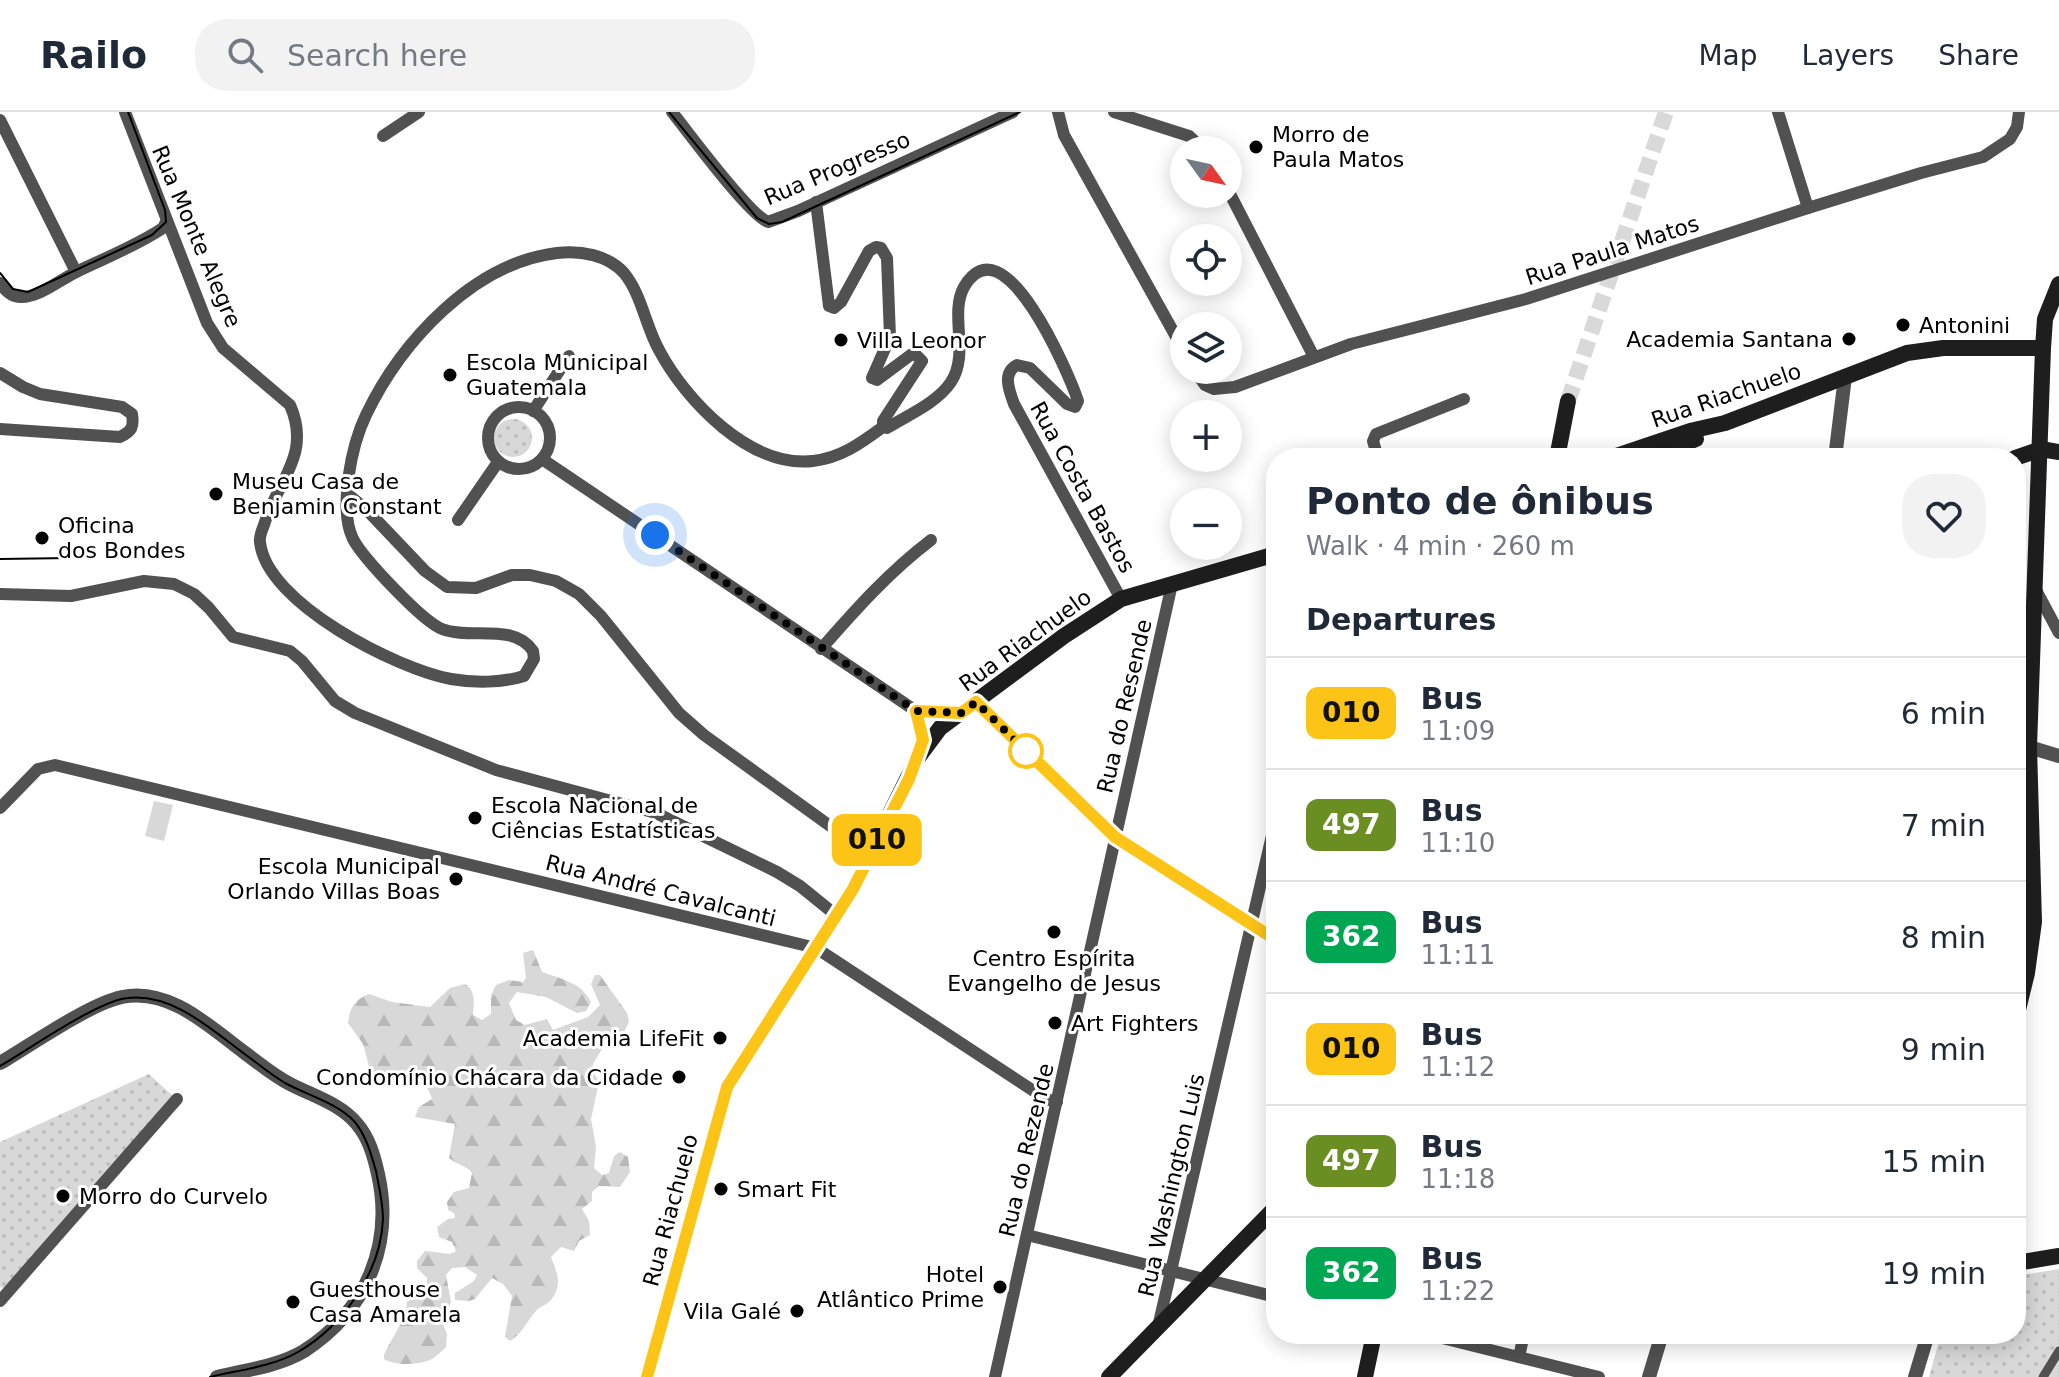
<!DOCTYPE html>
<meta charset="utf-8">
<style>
:root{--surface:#fff;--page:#f2f2f3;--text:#1f2937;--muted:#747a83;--line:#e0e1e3}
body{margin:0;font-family:"DejaVu Sans",sans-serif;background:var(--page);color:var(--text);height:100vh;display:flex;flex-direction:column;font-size:30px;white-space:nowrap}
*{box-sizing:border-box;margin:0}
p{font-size:26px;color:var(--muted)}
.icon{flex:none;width:44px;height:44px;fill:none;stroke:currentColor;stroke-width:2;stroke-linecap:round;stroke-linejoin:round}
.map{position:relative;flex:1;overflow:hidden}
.panel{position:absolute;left:1266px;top:336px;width:760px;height:896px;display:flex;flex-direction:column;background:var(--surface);border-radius:32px;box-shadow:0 4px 20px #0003}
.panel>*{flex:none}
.badge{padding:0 16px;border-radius:12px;font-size:28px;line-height:52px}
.needle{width:52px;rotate:123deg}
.fabs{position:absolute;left:1170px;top:24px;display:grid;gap:16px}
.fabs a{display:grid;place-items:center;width:72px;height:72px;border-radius:50%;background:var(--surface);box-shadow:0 4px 20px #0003;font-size:40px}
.you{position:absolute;width:40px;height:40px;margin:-20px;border:6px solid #fff;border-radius:50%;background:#1a73e8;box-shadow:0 0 0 12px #1a73e833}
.map>.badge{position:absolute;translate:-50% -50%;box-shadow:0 0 0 4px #fff}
h2{padding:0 40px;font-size:30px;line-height:72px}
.round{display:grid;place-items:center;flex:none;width:84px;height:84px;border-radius:32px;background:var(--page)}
.headline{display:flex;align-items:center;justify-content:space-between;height:136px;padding:0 40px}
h1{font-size:38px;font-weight:700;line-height:60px}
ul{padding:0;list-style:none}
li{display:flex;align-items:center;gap:24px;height:112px;padding:0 40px;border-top:2px solid var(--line)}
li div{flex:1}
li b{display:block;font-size:30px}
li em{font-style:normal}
li .badge{min-width:88px;font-weight:700;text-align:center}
header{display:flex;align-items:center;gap:48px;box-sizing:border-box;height:112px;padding:0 40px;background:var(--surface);border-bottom:2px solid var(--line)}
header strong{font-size:38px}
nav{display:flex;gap:44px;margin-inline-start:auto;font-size:28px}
.search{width:560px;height:72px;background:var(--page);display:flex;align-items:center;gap:20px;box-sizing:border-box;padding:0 28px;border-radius:32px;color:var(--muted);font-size:30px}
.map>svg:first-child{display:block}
.grass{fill:#d8d8d8}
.forest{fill:url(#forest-firs)}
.park{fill:url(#park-dots)}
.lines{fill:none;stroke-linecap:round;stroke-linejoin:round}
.secondary-tunnel{stroke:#d9d9d9;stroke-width:16;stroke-dasharray:16 8;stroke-linecap:butt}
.pedestrian{stroke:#515151;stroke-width:9}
.minor{stroke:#515151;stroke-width:12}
.tertiary{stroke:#515151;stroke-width:14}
.secondary{stroke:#1e1e1e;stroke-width:16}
.tram{stroke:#000;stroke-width:2}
.line-casing{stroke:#fff;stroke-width:18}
.line{stroke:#fdc418;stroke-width:12}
.walk{stroke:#000;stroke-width:8;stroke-dasharray:0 14.4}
.poi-dot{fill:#000;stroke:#fff;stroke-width:3}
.stop-dot{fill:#fff;stroke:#fdc418;stroke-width:4}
.labels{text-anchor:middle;stroke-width:6;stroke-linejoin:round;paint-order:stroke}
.poi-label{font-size:22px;fill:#000;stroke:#fff;text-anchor:start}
.street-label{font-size:22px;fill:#000;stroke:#fff}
</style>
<header>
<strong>Railo</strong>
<div class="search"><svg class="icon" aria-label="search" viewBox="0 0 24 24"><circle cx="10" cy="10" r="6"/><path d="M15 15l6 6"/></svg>Search here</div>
<nav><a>Map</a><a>Layers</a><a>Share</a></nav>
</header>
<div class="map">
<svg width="2059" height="1265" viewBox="0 0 2059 1265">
<defs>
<pattern id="forest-firs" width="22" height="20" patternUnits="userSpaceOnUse" patternTransform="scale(2)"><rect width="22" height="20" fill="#d8d8d8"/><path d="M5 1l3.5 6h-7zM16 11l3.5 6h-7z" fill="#b8b8b8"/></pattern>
<pattern id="park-dots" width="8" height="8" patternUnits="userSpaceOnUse" patternTransform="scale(2)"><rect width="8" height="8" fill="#d8d8d8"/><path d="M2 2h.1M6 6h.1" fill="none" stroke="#b8b8b8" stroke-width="1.8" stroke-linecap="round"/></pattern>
</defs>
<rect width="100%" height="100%" fill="#fff"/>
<!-- grass -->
<path class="grass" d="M154,689l19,4 -9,36 -19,-5z"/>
<!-- forest -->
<path class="forest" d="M533,838l9,22c19,7 39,10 49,30l-5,9 -9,2 -31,-16 -29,-5 -8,11 7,17 9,5 22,-6 6,11 35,-13 12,-12 -9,-21 4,-9h5l27,38 2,9 -5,10 -16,7 -15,25 -1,6 7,12 -8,37 5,28 -2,21 8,7 7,-2 5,-17 6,-4 8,5 2,15 -10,15 -21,-1 -7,6v9l-10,8 7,12 1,14 -11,6 -5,10 -13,-4 -10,10c6,16 12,27 0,43 -4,5 -11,6 -15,11 -9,10 -14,23 -26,30l-5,-4 7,-41 -9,-12 -11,-6 -17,21 -6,2 -14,-1v-7l19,-12 3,-6 -12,-8 -13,1 -6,7 5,27 -8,22 4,10 -1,13c-4,4 -11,11 -16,13 -13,5 -35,6 -46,-1v-4c7,-16 23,-37 23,-53l19,-13 1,-11 -10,-10v-7l8,-10 25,3 6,-3 -4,-9 -13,-5 -2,-10 11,-8 7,-1 -1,-5 -6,-3 -1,-8 7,-10 15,-4 3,-15c-6,-8 -15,-8 -23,-15l6,-34 -40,-7 4,-10 13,-8c-6,-22 -17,-14 -34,-12 -10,1 -18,-4 -26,-10l-9,-33 -15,-21c2,-15 6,-23 21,-29l23,8 38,5 20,-19 15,-4c11,7 9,19 8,31l9,5 9,-6v-19l5,-10 13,-5 14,2 3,-4 -3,-25z"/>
<!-- park -->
<g class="park">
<circle cx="513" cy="326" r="19"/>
<path d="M149,962l27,25 -169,191 -7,-3v-145z"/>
<path d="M2059,1157v108h-130l12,-43h75v-58z"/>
</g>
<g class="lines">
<!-- secondary-tunnel -->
<path class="secondary-tunnel" d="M1568,289l98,-289"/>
<!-- pedestrian -->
<path class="pedestrian" d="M2043,1265l16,-26"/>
<!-- minor -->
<g class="minor">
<path d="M125,0l82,211 16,25 67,57c22,50 -13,76 -26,120 -2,5 -5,12 -4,17 6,61 137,127 191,137 23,4 51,4 73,-3l10,-17 -1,-8c-19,-29 -63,-11 -91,-22 -20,-8 -79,-71 -89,-90 -15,-31 -1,-95 13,-124 35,-73 107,-152 191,-162 23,-3 51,2 67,20 18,22 21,52 35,77 27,51 91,118 154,111 28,-3 48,-18 70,-34l4,1c21,-13 50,-25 64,-46 19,-29 -2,-68 13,-95 39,-69 105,87 114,114l-3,6 -8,-3 -37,-36 -13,-3c-15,8 -8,25 -3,39l107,195"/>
<path d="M672,0c17,21 76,102 96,110l30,-11 215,-99"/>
<path d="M1058,0l6,23 120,216"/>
<path d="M1114,0l75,24 15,14"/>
<path d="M1778,0l30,96"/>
<path d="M0,8l76,152"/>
<path d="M383,24l36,-24"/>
<path d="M1228,78l86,167"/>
<path d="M816,90l13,104 5,2 7,-6 28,-51 7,-4 5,1 6,10 3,79 -18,41 5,2 35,-26 4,1 6,6 -39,60v6"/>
<path d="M0,171c5,7 11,14 20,14 19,1 41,-18 58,-26 29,-14 58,-25 85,-43l3,-6"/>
<path d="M1194,258l11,15 9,4 21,-2 116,-43 175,-45 282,-91 113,-35 62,-16 27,-18 7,-12 2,-15"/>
<path d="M0,261l23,14 17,7 82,13 10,7c2,13 0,17 -12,23l-120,-8"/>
<circle cx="519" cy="326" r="31"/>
<path d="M533,299l36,-55"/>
<path d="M1378,346l-5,-17 3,-7 88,-35"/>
<path d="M542,347l374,252 45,2"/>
<path d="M349,383l18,15 58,61 22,16 29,1 36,-13h18l26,6 23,13 22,22 78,97 25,22 165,119"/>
<path d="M458,408l40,-58"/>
<path d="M2036,478l23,43"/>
<path d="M0,482l71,2 73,-15 30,3 20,10 15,14 24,29 57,14 12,10 33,40 20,12 141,57 160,43 121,59 23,14 37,30"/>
<path d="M821,537c35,-40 68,-77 110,-109"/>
<path d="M916,599l7,29 -4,14"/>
<path d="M0,696l38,-39 17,-4 761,183 230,151 11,3"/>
<path d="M1027,1123l249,62"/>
<path d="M0,1189l177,-202"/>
<path d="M1158,1215l118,-509"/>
<path d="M1426,1222l173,43"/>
<path d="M1519,1245l5,-23"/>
<path d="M995,1265l177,-793"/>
</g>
<!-- tertiary -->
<g class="tertiary">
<path d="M1835,346l10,-81"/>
<path d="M976,590l139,135 161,103"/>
<path d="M2016,631l43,13"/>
<path d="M0,951c31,-18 89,-59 122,-66 48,-10 89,31 123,56 15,11 29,23 45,31 23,12 51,20 67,40 12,14 17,32 21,50 16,71 -12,137 -74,177 -25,15 -58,19 -87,26"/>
<path d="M1649,1265l13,-43"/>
<path d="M1915,1265l13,-43"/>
</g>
<!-- secondary -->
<g class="secondary">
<path d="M1557,346l11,-57"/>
<path d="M1610,346l80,-27 35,-8 182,-70 36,-5h100"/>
<path d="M1652,346l44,-19"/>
<path d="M2015,346l26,-9 18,3"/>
<path d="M2016,906l11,-45 7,-51 -5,-175 14,-399 2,-29 14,-35"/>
<path d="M2016,1151l43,-7"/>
<path d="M647,1265l80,-290 126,-198 64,-130 23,-31 124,-92 57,-37 155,-45"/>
<path d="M1109,1265l167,-170"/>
<path d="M1365,1265l9,-43"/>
</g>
<!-- tram -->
<g class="tram">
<path d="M669,0l88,106 12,6 13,-2 238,-110"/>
<path d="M0,161l13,16 15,3 124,-57 14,-13 -1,-12 -37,-98"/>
<path d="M0,447l71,-1"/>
<path d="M0,954c28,-16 99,-66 128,-68 47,-5 87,35 122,60 12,9 23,18 35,25 22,12 52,20 69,38 12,14 17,33 22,50 3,16 7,32 7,48 -2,53 -40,107 -85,133 -26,15 -60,18 -88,25"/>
</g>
</g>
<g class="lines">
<!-- line casing -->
<g class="line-casing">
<path id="line" d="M647,1265l80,-290 126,-198 56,-110 14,-39 -7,-29 45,2 15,-11 139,135 161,103"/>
</g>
<!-- line -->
<use href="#line" class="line"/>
<!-- walk -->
<path class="walk" d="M655,423l261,176 45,2 15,-11 50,49"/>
</g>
<!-- markers -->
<g class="poi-dot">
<circle cx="1256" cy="35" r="8"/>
<circle cx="1903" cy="213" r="8"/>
<circle cx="1849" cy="227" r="8"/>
<circle cx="841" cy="228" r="8"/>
<circle cx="450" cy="263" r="8"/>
<circle cx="216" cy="382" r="8"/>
<circle cx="42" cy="426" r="8"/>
<circle cx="475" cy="706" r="8"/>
<circle cx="456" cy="767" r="8"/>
<circle cx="1054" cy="820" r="8"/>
<circle cx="1055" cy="911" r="8"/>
<circle cx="720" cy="926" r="8"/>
<circle cx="679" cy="965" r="8"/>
<circle cx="721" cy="1077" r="8"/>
<circle cx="63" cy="1084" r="8"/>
<circle cx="1000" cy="1175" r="8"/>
<circle cx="293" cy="1190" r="8"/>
<circle cx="797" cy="1199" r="8"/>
</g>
<circle class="stop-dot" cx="1026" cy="639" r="16"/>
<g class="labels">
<!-- poi labels -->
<g class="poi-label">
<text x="1272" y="30">Morro de<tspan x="1272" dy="25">Paula Matos</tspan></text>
<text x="1919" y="221">Antonini</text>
<text x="1833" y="235" text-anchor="end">Academia Santana</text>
<text x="857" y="236">Villa Leonor</text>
<text x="466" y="258">Escola Municipal<tspan x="466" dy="25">Guatemala</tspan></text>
<text x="232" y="377">Museu Casa de<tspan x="232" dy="25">Benjamin Constant</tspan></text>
<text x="58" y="421">Oficina<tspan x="58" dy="25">dos Bondes</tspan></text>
<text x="491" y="701">Escola Nacional de<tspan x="491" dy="25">Ciências Estatísticas</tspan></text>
<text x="440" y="762" text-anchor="end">Escola Municipal<tspan x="440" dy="25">Orlando Villas Boas</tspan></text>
<text x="1054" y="854" text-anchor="middle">Centro Espírita<tspan x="1054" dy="25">Evangelho de Jesus</tspan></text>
<text x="1071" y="919">Art Fighters</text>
<text x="704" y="934" text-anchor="end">Academia LifeFit</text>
<text x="663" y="973" text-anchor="end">Condomínio Chácara da Cidade</text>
<text x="737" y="1085">Smart Fit</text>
<text x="79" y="1092">Morro do Curvelo</text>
<text x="984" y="1170" text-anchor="end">Hotel<tspan x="984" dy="25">Atlântico Prime</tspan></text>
<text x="309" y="1185">Guesthouse<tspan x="309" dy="25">Casa Amarela</tspan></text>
<text x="781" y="1207" text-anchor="end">Vila Galé</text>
</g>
<!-- street labels -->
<g class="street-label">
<text transform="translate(837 56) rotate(-23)" y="8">Rua Progresso</text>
<text transform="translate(197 124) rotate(67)" y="8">Rua Monte Alegre</text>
<text transform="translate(1612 138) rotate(-18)" y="8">Rua Paula Matos</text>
<text transform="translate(1726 283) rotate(-19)" y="8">Rua Riachuelo</text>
<text transform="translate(1083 375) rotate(61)" y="8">Rua Costa Bastos</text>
<text transform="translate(1025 528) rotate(-36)" y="8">Rua Riachuelo</text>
<text transform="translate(1124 594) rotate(-77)" y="8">Rua do Resende</text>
<text transform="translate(661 778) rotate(14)" y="8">Rua André Cavalcanti</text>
<text transform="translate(1026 1038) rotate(-77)" y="8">Rua do Rezende</text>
<text transform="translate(1171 1073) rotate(-77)" y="8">Rua Washington Luis</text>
<text transform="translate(670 1098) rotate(-75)" y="8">Rua Riachuelo</text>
</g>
</g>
</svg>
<div class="fabs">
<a><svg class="needle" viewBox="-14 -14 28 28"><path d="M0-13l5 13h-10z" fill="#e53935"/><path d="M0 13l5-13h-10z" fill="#747a83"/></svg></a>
<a><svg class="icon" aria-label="locate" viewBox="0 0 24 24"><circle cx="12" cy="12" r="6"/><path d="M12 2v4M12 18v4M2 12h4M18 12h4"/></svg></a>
<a><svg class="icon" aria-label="layers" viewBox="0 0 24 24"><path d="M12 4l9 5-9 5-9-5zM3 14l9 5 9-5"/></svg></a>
<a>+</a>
<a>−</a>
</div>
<div class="you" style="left:655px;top:423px"></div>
<b class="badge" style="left:877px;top:728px;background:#fdc418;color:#111">010</b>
<section class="panel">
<div class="headline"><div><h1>Ponto de ônibus</h1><p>Walk · 4 min · 260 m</p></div><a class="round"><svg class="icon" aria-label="heart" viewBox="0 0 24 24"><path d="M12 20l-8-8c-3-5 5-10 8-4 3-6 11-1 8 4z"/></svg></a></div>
<h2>Departures</h2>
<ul>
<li><span class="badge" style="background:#fdc418;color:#111">010</span><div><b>Bus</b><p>11:09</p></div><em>6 min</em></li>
<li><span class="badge" style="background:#6b8e23;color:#fff">497</span><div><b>Bus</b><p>11:10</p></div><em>7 min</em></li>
<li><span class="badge" style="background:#00a651;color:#fff">362</span><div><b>Bus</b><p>11:11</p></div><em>8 min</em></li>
<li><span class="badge" style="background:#fdc418;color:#111">010</span><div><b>Bus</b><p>11:12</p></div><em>9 min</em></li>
<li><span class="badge" style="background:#6b8e23;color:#fff">497</span><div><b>Bus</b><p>11:18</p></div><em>15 min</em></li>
<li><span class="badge" style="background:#00a651;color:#fff">362</span><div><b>Bus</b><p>11:22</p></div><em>19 min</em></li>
</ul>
</section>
</div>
